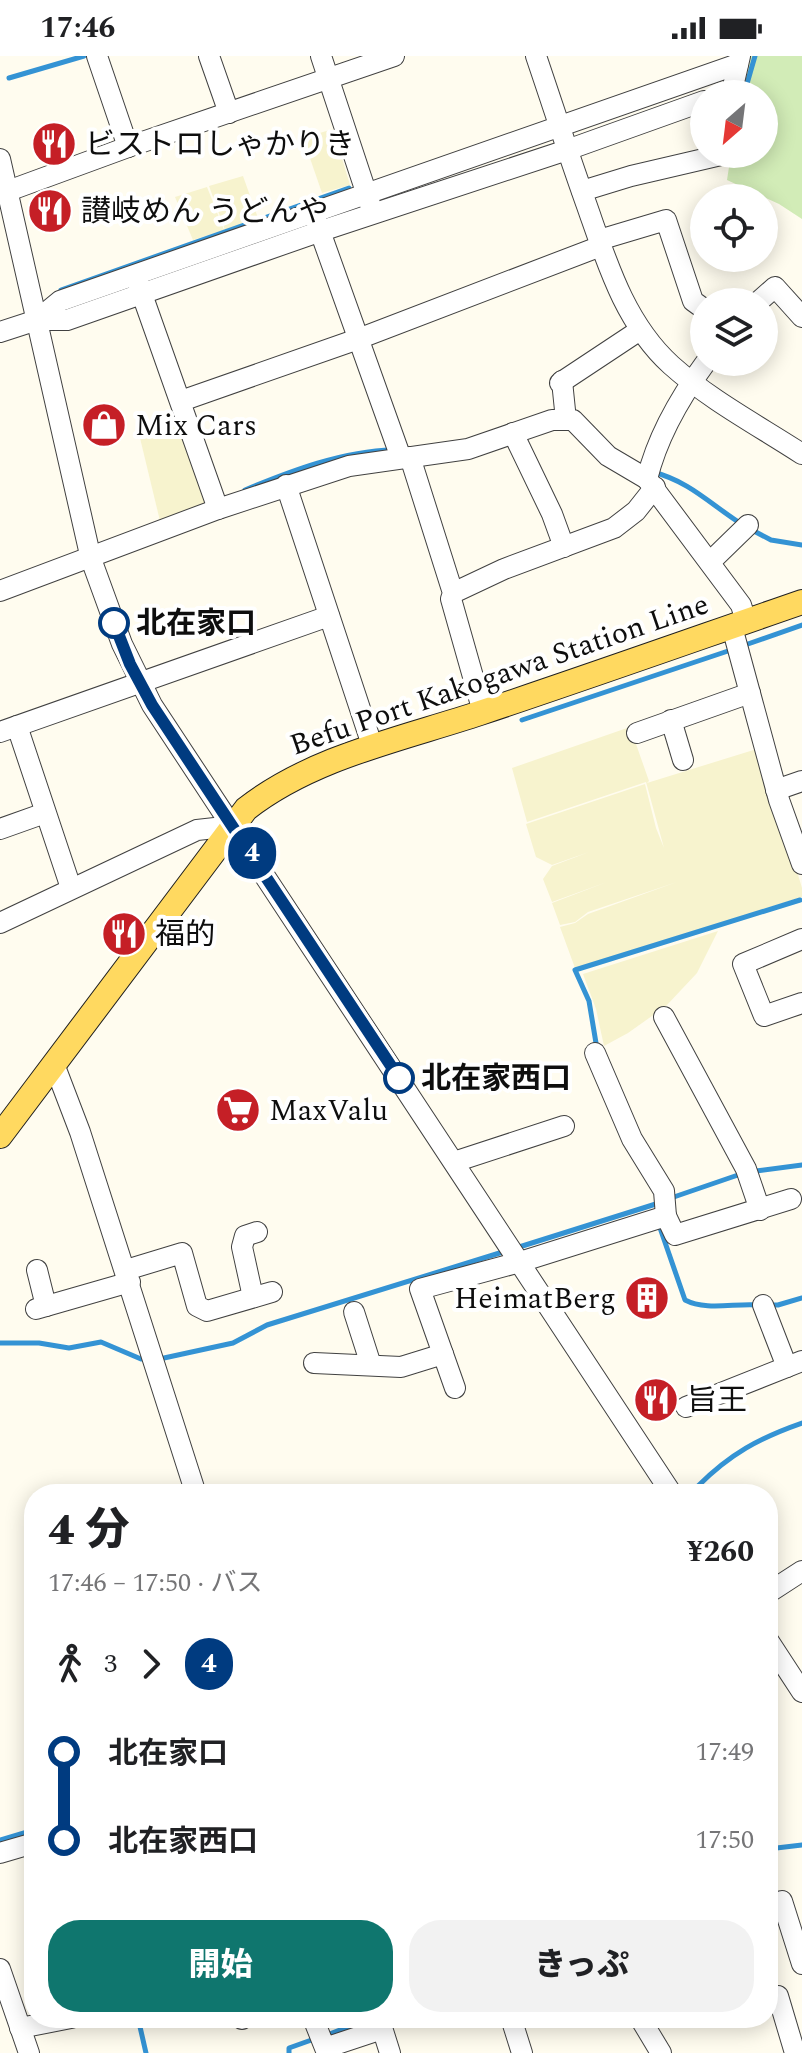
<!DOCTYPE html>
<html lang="ja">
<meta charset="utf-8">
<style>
:root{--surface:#fff;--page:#f2f2f2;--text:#202124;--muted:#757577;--accent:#0f766e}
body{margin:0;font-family:Spectral,"Noto Sans JP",serif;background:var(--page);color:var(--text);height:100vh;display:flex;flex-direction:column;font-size:30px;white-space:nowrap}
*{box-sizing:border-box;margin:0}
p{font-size:26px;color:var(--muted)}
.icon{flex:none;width:44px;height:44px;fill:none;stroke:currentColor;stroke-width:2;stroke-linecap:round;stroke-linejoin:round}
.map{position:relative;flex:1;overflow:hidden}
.sheet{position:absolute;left:24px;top:1428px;width:754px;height:544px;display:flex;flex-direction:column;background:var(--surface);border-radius:32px;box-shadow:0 4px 20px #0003}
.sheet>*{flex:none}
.badge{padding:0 16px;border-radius:26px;font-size:28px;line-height:52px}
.needle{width:52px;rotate:208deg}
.controls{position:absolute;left:690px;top:24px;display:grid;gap:16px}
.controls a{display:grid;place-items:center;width:88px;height:88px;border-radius:50%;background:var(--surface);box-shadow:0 4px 20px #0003;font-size:40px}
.map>.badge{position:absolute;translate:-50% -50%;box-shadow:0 0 0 4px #fff}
.legs{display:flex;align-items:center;gap:12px;height:88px;padding:0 24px;font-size:26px}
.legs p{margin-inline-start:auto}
.summary{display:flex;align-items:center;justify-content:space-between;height:136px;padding:0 24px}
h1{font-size:44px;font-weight:800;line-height:60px}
.button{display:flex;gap:16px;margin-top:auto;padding:16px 24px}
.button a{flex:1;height:92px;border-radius:32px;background:var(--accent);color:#fff;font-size:32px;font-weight:800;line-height:92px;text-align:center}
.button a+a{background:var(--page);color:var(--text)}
ul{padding:0 24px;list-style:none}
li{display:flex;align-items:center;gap:28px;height:88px;font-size:30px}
li i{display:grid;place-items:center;width:12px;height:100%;margin:0 10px;background:currentColor}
li i::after{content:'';width:20px;height:20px;margin:-10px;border:6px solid;border-radius:50%;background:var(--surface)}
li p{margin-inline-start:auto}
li:first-child i{background:linear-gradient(#0000 50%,currentColor 0)}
li:last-child i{background:linear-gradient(currentColor 50%,#0000 0)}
.status{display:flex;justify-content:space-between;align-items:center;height:56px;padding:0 40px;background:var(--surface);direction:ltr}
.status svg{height:22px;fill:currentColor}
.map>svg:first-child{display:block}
.farmland{fill:#f7f3ce}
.green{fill:#d2ecb7}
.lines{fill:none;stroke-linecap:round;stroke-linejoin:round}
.stream{stroke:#3493d4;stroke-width:5}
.minor-casing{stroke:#414141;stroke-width:22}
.major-casing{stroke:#1f1f1f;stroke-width:26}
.minor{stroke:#fff;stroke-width:20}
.major{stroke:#ffd960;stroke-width:24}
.line-1-casing{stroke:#fff;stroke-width:18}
.line-1{stroke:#003b80;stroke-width:12}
.stop-1-dot{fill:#fff;stroke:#003b80;stroke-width:4}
.labels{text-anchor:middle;stroke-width:8;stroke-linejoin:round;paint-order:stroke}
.poi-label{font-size:30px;fill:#0e0e0e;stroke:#fff;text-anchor:start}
.stop-label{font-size:30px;font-weight:bold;fill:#0e0e0e;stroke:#fff;text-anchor:start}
.street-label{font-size:30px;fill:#0e0e0e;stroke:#fff}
</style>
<div class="status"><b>17:46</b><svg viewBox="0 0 49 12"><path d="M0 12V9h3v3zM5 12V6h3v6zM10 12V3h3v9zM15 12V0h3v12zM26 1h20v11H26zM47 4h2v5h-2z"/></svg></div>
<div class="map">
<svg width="802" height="1997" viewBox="0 0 802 1997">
<rect width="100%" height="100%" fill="#fffcef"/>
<!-- farmland -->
<g class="farmland">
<path d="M333,73l17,56 -28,8 -19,-55z"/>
<path d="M243,120l15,42 -33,12 -16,-44z"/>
<path d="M207,131l17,43 -31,10 -18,-43z"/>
<path d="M182,368l27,77 -49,20 -20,-83z"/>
<path d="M630,671l19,54 -2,2 113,-35 42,140v9l-227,71 -15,-41 15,-4 13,-9 89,-32 -89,30 -13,10 -15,3 -8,-22 55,-21 -55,20 -9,-23 9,-13 37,-14 -37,13 -16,-8 -10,-33 119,-40 11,44 8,20 -18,-66 -119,40 -15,-54z"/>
<path d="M718,875l-21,42 -31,33 -38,27 -24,13 -8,-37 -13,-35z"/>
</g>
<!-- green -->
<path class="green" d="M751,0h51v163l-23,-15 -52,-24 4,-26h33v-60h-22z"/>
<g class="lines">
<!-- stream -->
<g class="stream">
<path d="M9,22l75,-22"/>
<path d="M744,38l11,-38"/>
<path d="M61,234l288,-102"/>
<path d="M653,416c38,10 58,33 90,53"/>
<path d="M245,434c46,-19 98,-39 148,-40"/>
<path d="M752,474l19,10 31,5"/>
<path d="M745,589l57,-20"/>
<path d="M522,664l212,-71"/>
<path d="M597,993l-8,-48 -14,-31 225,-70"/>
<path d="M756,1115l46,-6"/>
<path d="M668,1143l70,-24"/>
<path d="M659,1169l26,75c21,11 50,3 73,5"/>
<path d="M516,1192l143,-45"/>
<path d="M768,1249h10l24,-7"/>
<path d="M0,1287h39l30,5 32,-6 40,17"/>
<path d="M164,1302l69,-15 34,-18 239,-74"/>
<path d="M698,1430c32,-32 61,-48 104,-63"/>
<path d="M0,1784l34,-10"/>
<path d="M768,1793l34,-4"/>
<path d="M138,1962l8,35"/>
<path d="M327,1979l41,-16"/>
<path d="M289,1997v-5l28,-10"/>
</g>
<!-- minor casing -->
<g class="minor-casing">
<g id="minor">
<path d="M97,0l31,91"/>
<path d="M209,0l20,57"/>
<path d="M321,0l49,148"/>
<path d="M536,0c17,50 33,100 51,150 20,57 38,117 84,159 39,35 88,61 131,89"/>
<path d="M723,38l9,-3 8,-35"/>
<path d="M0,103l91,400 31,85 30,61 520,789"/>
<path d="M8,135l120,-44 266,-91"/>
<path d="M582,135l49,-15 90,-21"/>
<path d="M316,164l85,238"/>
<path d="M599,184l67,-20 27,81 11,8"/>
<path d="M138,227l80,226"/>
<path d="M758,246l17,-15 27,30"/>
<path d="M37,264l23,-19 678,-237"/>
<path d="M0,276l37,-12h30l254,-89 246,-81 137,-49"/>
<path d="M706,306c-25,34 -49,76 -59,117l94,126 5,16"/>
<path d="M562,325l4,39"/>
<path d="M560,327l80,-53"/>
<path d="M181,345l177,-62 243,-93"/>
<path d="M513,377l39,81 12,33"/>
<path d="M410,401l43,136 -2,6 32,113"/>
<path d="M286,429l87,263"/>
<path d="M710,506l38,-37"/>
<path d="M0,535l218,-82 131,-43 119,-17 84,-29h21l35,36 39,23"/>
<path d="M453,537l51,-24 110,-41 22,-17 19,-24"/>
<path d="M732,571l47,173 23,64"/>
<path d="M671,664l12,40"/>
<path d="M17,670l54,162"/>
<path d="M0,676l329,-116"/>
<path d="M637,677l113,-40"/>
<path d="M776,734l26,-9"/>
<path d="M0,773l45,-16"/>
<path d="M0,867l197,-93 36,-4"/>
<path d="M802,883l-59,25 21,52 38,-13"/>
<path d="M664,961l82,152 14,41"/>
<path d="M595,997l37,86 32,52 2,25"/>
<path d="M54,1008l26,68 116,362"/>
<path d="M454,1106l110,-36"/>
<path d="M37,1214l9,36"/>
<path d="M126,1214l56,-17 15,53 10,5 65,-19"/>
<path d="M253,1241l-11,-50 3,-11 12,-4"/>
<path d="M763,1249l24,62"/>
<path d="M36,1253l94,-27"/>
<path d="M354,1256l17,53"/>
<path d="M314,1307l87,4 42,-13"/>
<path d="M455,1332l-35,-99 100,-27 146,-46 9,19 116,-36"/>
<path d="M686,1351l116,-46"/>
<path d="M768,1537l34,-22"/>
<path d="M768,1584l34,52"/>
<path d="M0,1797l34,-10"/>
<path d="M782,1845l20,63"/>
<path d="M0,1913l29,84"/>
<path d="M778,1940l17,57"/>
<path d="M242,1962v1"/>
<path d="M313,1962l12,30 57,-19"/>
<path d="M379,1962l11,35"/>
<path d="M511,1962l11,35"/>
<path d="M640,1962l21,35"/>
<path d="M20,1972l51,-10"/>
</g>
</g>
<!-- major casing -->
<g class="major-casing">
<path id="major" d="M0,1080l246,-327c66,-52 156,-70 234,-96 108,-36 215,-74 322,-111"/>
</g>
<!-- minor -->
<use href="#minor" class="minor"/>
<!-- major -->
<use href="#major" class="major"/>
</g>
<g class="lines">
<!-- line-1 casing -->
<g class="line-1-casing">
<path id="line-1" d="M114,567l16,41 22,41 247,373"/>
</g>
<!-- line-1 -->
<use href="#line-1" class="line-1"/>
</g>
<!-- icons -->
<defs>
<g id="restaurant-disc" transform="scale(2.3)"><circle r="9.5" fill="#c51f26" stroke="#fff"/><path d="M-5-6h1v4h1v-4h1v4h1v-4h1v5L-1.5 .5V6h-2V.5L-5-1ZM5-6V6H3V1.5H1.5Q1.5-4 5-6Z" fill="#fff"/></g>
<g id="shop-disc" transform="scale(2.3)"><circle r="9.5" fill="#c51f26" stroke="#fff"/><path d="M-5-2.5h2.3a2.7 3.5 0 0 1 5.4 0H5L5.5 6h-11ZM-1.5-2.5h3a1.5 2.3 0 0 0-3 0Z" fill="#fff"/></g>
<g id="supermarket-disc" transform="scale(2.3)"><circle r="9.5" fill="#c51f26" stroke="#fff"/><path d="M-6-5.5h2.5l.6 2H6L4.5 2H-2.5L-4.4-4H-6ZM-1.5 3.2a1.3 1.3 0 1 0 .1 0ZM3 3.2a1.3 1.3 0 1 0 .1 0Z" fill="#fff"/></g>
<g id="building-disc" transform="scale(2.3)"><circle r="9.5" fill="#c51f26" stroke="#fff"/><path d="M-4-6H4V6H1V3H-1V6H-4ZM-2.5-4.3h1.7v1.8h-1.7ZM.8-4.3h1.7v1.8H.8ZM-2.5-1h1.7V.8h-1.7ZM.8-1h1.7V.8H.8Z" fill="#fff"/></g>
</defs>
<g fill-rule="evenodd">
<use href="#restaurant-disc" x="54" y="88"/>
<use href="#restaurant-disc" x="50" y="155"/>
<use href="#shop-disc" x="104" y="369"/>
<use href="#restaurant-disc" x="124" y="878"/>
<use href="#supermarket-disc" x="238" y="1054"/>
<use href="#building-disc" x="647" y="1242"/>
<use href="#restaurant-disc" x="656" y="1344"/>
</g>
<!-- markers -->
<g class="stop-1-dot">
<circle cx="114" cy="567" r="14"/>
<circle cx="399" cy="1022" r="14"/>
</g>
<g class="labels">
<!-- poi labels -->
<g class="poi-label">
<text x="85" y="98">ビストロしゃかりき</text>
<text x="81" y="165">讃岐めん うどんや</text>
<text x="135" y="379">Mix Cars</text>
<text x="155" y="888">福的</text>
<text x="269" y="1064">MaxValu</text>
<text x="616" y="1252" text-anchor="end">HeimatBerg</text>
<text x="687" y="1354">旨王</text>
</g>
<!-- stop labels -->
<g class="stop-label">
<text x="136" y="577">北在家口</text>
<text x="421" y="1032">北在家西口</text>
</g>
<!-- street labels -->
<g class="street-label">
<text transform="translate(499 618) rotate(-19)" y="10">Befu Port Kakogawa Station Line</text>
</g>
</g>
</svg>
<div class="controls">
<a><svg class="needle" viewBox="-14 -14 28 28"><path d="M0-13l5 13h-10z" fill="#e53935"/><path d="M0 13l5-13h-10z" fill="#757577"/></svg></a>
<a><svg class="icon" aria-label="locate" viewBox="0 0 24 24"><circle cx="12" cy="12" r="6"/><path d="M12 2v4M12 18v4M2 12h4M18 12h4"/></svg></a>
<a><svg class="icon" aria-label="layers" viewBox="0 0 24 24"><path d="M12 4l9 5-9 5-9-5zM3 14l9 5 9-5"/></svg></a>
</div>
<b class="badge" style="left:252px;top:797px;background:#003b80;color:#fff">4</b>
<section class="sheet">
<div class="summary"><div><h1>4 分</h1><p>17:46 – 17:50 · バス</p></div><b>¥260</b></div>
<div class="legs"><svg class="icon" aria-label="walk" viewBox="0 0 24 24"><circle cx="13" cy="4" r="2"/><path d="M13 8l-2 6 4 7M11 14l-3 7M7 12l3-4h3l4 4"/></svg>3<svg class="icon" aria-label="forward" viewBox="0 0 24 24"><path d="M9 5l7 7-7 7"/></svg><b class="badge" style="background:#003b80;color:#fff">4</b></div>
<ul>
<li><i style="color:#003b80"></i><b>北在家口</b><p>17:49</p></li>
<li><i style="color:#003b80"></i><b>北在家西口</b><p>17:50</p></li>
</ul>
<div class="button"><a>開始</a><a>きっぷ</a></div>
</section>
</div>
